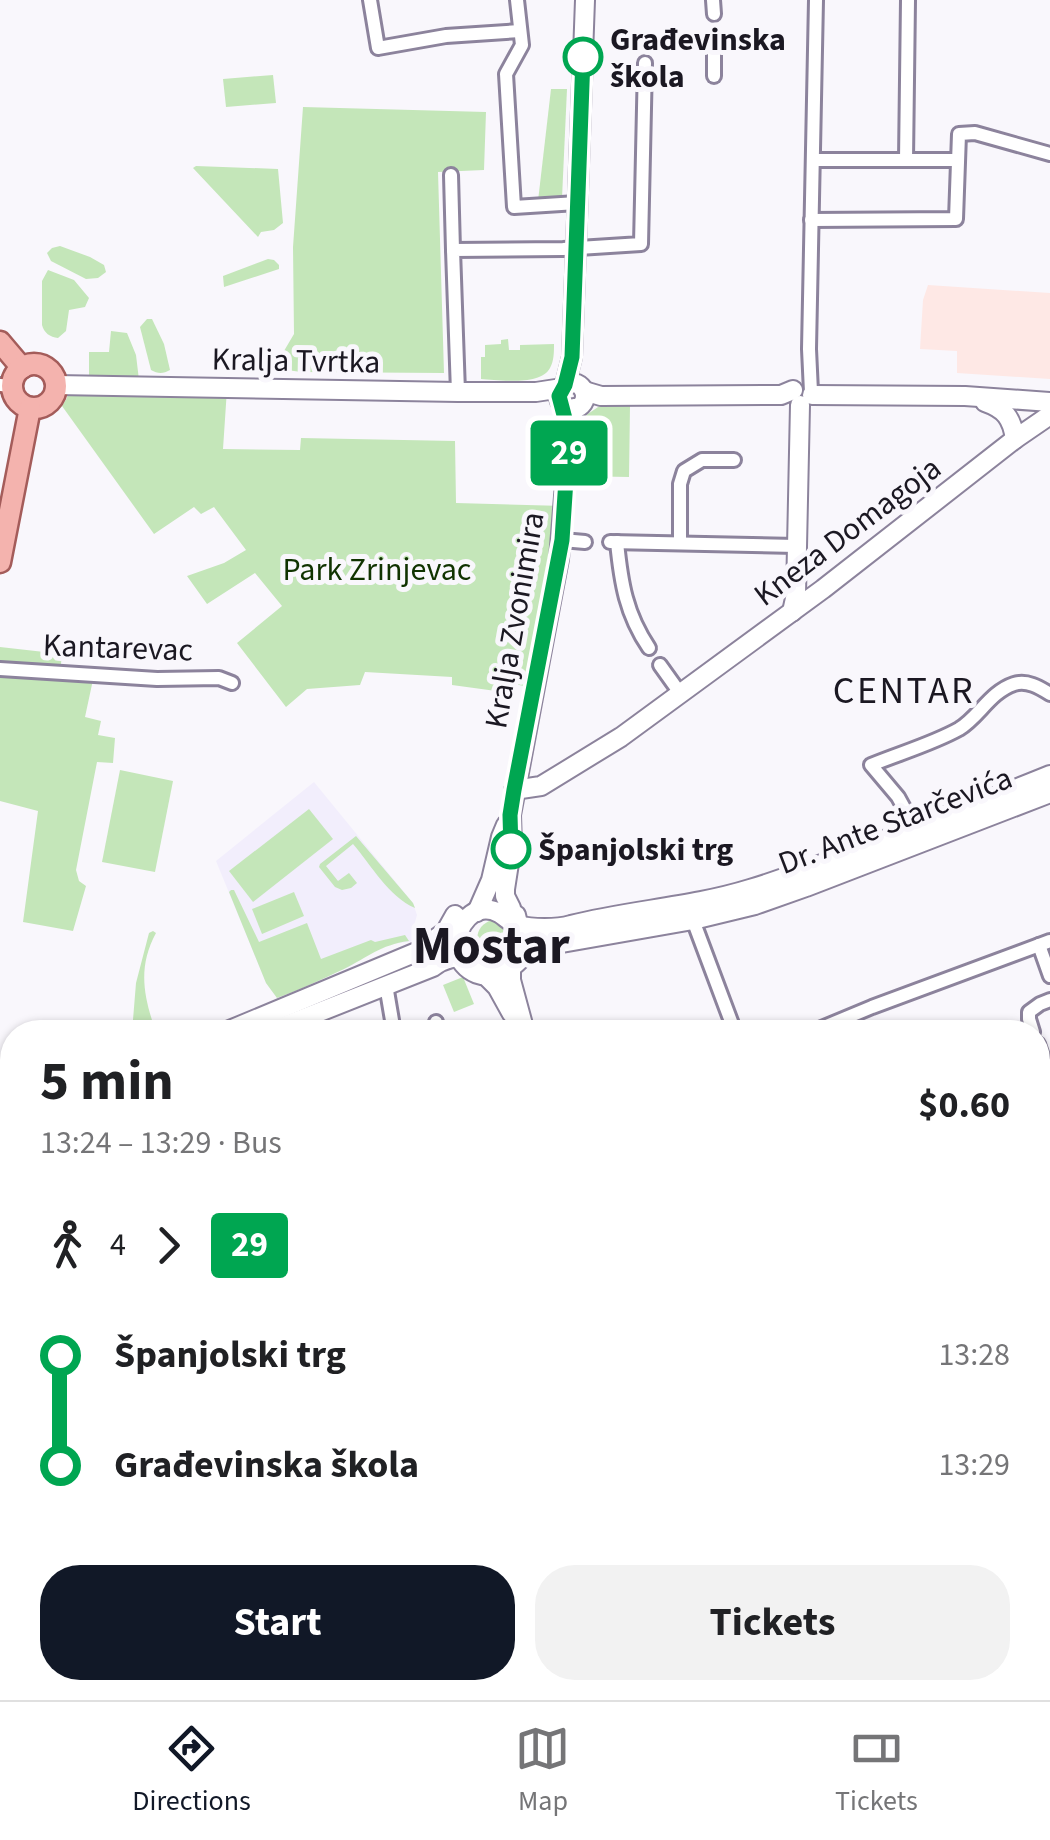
<!DOCTYPE html>
<meta charset="utf-8">
<style>
:root{--surface:#fff;--page:#f2f2f2;--text:#202124;--muted:#757577;--line:#e0e0e0;--accent:#111827}
body{margin:0;font-family:"Source Sans 3",sans-serif;background:var(--page);color:var(--text);height:100vh;display:flex;flex-direction:column;font-size:38px;white-space:nowrap}
*{box-sizing:border-box;margin:0}
p{font-size:32px;color:var(--muted)}
.icon{flex:none;width:55px;height:55px;fill:none;stroke:currentColor;stroke-width:2;stroke-linecap:round;stroke-linejoin:round}
.map{position:relative;flex:1;overflow:hidden}
.drawer{position:absolute;left:0px;top:1020px;width:1050px;height:680px;display:flex;flex-direction:column;background:var(--surface);border-radius:40px 40px 0 0;box-shadow:0 2px 8px #0004}
.drawer>*{flex:none}
.badge{padding:0 20px;border-radius:8px;font-size:35px;line-height:65px}
.map>.badge{position:absolute;translate:-50% -50%;box-shadow:0 0 0 5px #fff}
.legs{display:flex;align-items:center;gap:15px;height:110px;padding:0 40px;font-size:32px}
.legs p{margin-inline-start:auto}
.overview{display:flex;align-items:center;justify-content:space-between;height:170px;padding:0 40px}
h1{font-size:55px;font-weight:700;line-height:75px}
.action{display:flex;gap:20px;margin-top:auto;padding:20px 40px}
.action a{flex:1;height:115px;border-radius:40px;background:var(--accent);color:#fff;font-size:40px;font-weight:700;line-height:115px;text-align:center}
.action a+a{background:var(--page);color:var(--text)}
ul{padding:0 40px;list-style:none}
li{display:flex;align-items:center;gap:35px;height:110px;font-size:38px}
li i{display:grid;place-items:center;width:15px;height:100%;margin:0 12px;background:currentColor}
li i::after{content:'';width:25px;height:25px;margin:-12px;border:8px solid;border-radius:50%;background:var(--surface)}
li p{margin-inline-start:auto}
li:first-child i{background:linear-gradient(#0000 50%,currentColor 0)}
li:last-child i{background:linear-gradient(currentColor 50%,#0000 0)}
.menu{display:flex;justify-content:space-around;align-items:center;height:140px;border-top:2px solid var(--line);background:var(--surface);font-size:28px;color:var(--muted)}
.menu a{display:grid;justify-items:center;gap:5px}
.menu .on{color:var(--accent)}
.map>svg:first-child{display:block}
.built{fill:#f2eefc}
.medical{fill:#fee8e5}
.green{fill:#c4e6b9}
.water{fill:#64c1f3}
.lines{fill:none;stroke-linecap:round;stroke-linejoin:round}
.minor-casing{stroke:#8c839c;stroke-width:18}
.tertiary-casing{stroke:#8c839c;stroke-width:22}
.secondary-casing{stroke:#8c839c;stroke-width:22}
.primary-casing{stroke:#a45c5a;stroke-width:25}
.minor{stroke:#fff;stroke-width:12}
.tertiary{stroke:#fff;stroke-width:18}
.secondary{stroke:#fff;stroke-width:18}
.primary{stroke:#f4b3ae;stroke-width:20}
.line-1-casing{stroke:#fff;stroke-width:22}
.line-1{stroke:#00a651;stroke-width:15}
.stop-1-dot{fill:#fff;stroke:#00a651;stroke-width:5}
.labels{text-anchor:middle;stroke-width:10;stroke-linejoin:round;paint-order:stroke}
.stop-label{font-size:32px;font-weight:bold;fill:#1b1822;stroke:#f9f7fc;text-anchor:start}
.street-label{font-size:32px;fill:#1b1822;stroke:#f9f7fc}
.park-label{font-size:32px;fill:#103300;stroke:#f9f7fc}
.quarter-label{font-size:38px;letter-spacing:2.5px;fill:#1b1822;stroke:#f9f7fc}
.town-label{font-size:52px;font-weight:bold;fill:#1b1822;stroke:#f9f7fc}
</style>
<div class="map">
<svg width="1050" height="1700" viewBox="0 0 1050 1700">
<rect width="100%" height="100%" fill="#f9f7fc"/>
<!-- built -->
<path class="built" d="M314,782l99,121 4,12 -5,18 4,8 -25,3 -14,5 -28,18 -72,31 -11,-15 -50,-122z"/>
<!-- medical -->
<path class="medical" d="M928,285l122,8v86l-93,-6v-22l-37,-2 3,-49z"/>
<!-- green -->
<g class="green">
<path d="M273,75l3,28 -50,4 -3,-28z"/>
<path d="M551,89h16l-5,109 -24,3z"/>
<path d="M303,107l183,5 -2,58 -46,2 6,201 -143,-1 -14,-2 -4,-5 -2,-9 13,-22 -1,-87z"/>
<path d="M196,166l82,3 5,54 -9,7 -13,2 -3,5 -65,-69z"/>
<path d="M60,246l30,11 14,8 2,7 -8,6 -12,1 -35,-18 -4,-8 5,-5z"/>
<path d="M268,259l6,1 5,5v4l-55,18 -1,-11z"/>
<path d="M48,270l26,10 15,18 -4,9 -16,3 -3,21 -8,7c-8,-1 -14,-5 -16,-13v-44z"/>
<path d="M147,319h5l12,25 6,26c-7,4 -12,4 -19,0l-11,-43z"/>
<path d="M111,331l16,2 9,22 3,25h-50v-28h20z"/>
<path d="M508,339l1,11h11v-5l34,-1c0,8 0,17 -4,24 -9,18 -51,12 -69,11v-22h4v-12l16,-1v-4z"/>
<path d="M69,385l158,4 -4,60 77,1 1,-12 154,3 1,62 108,3 -30,182 -35,-7 -3,10 -44,-6v-8l-87,-5 -5,13 -53,4 -21,18 -49,-64 45,-37 -27,-33 -48,31 -20,-28 37,-13 22,-13 -32,-43 -13,7 -7,-7 -40,27 -92,-128 5,-8z"/>
<path d="M601,405l29,1 -1,71 -57,-1 3,-23 4,-7 3,-28z"/>
<path d="M0,647l62,7 -2,19 34,2 -9,42 16,4 -3,14 17,3 -2,25 -16,-1 -21,108 3,11 7,5 -13,45 -50,-9 15,-111 -38,-10z"/>
<path d="M120,770l53,11 -18,91 -53,-10z"/>
<path d="M309,809l24,30 -80,63 -24,-31z"/>
<path d="M356,836l57,67 2,5c-26,-11 -44,-43 -62,-64l-27,22 12,15 11,-8 8,10 -6,5 -9,2 -7,-3 -16,-20 1,-3z"/>
<path d="M231,890h3l25,52 48,-19 14,36 50,-19 4,2 30,-7 4,6c-29,4 -41,16 -65,28 -22,10 -44,21 -67,29l-11,-15 -37,-91z"/>
<path d="M294,892l10,24 -42,18 -10,-25z"/>
<path d="M494,919l24,13 -15,22 -25,-7c-3,-15 2,-23 16,-28z"/>
<path d="M153,931l3,2c-19,35 -12,65 0,99h-24l4,-49 13,-50z"/>
<path d="M463,977l11,27 -20,8 -11,-27z"/>
<path d="M1045,1129h5v58l-12,1v-44l5,-2z"/>
<path d="M86,1688h127l-16,12h-129z"/>
</g>
<!-- water -->
<g class="water">
<path d="M1050,1187v52l-12,1v-52z"/>
<path d="M12,1642v46h74l-18,12h-68v-56z"/>
</g>
<g class="lines">
<!-- minor casing -->
<g class="minor-casing">
<g id="minor">
<path d="M370,0l8,48 68,-12 74,-5"/>
<path d="M517,0l5,45 -16,29 8,133 63,-4"/>
<path d="M713,0l1,14"/>
<path d="M714,76v-39"/>
<path d="M813,160h145"/>
<path d="M906,160l2,-160"/>
<path d="M451,175l2,75"/>
<path d="M811,220l145,-1 3,-85 16,-1 75,21"/>
<path d="M0,385l12,1"/>
<path d="M458,392l-5,-142 110,-1 78,-5 4,-181"/>
<path d="M811,392l-2,-43 7,-349"/>
<path d="M562,540l23,2"/>
<path d="M610,542l186,4"/>
<path d="M617,542c4,41 9,72 32,106"/>
<path d="M680,543v-59l4,-13 18,-11h32"/>
<path d="M660,665l20,28"/>
<path d="M0,669l157,10 62,-1 13,5"/>
<path d="M915,828l-17,-31 -27,-32c29,-12 61,-21 88,-36 20,-12 31,-37 55,-45 13,-4 25,3 36,10"/>
<path d="M693,920l42,112"/>
<path d="M1039,945l11,31"/>
<path d="M386,985l8,47"/>
<path d="M436,1022l3,10"/>
<path d="M812,1032l60,-25 178,-66"/>
<path d="M1033,1032l-4,-13v-7l11,-8 10,-4"/>
<path d="M1038,1044l12,37"/>
<path d="M0,1169l12,25"/>
<path d="M0,1214l12,-5"/>
<path d="M1038,1299l12,1"/>
<path d="M0,1300l12,-5"/>
<path d="M0,1385l12,-2"/>
<path d="M1038,1419v21"/>
<path d="M0,1487l12,-6"/>
<path d="M1038,1506l6,30"/>
<path d="M0,1579l12,-4"/>
<path d="M340,1688l8,12"/>
<path d="M893,1688l2,8 4,4"/>
</g>
</g>
<!-- tertiary casing -->
<g class="tertiary-casing">
<g id="tertiary">
<path d="M584,391l17,5 180,-1 12,-5"/>
<path d="M812,395l153,1 85,6"/>
<path d="M985,402c20,7 27,16 30,37"/>
<path d="M792,612l4,-18 4,-189"/>
<path d="M514,790l27,-4 80,-49 202,-148 192,-150 35,-24"/>
<path d="M511,955v25l14,52"/>
<path d="M484,974l13,13 15,27"/>
<path d="M1038,1674l12,-3"/>
<path d="M781,1688l5,12"/>
<path d="M942,1700l47,-12"/>
</g>
</g>
<!-- secondary casing -->
<g class="secondary-casing">
<g id="secondary">
<circle cx="572" cy="396" r="13"/>
<path d="M56,385l402,7h78l26,-4"/>
<path d="M565,385l7,-28 13,-357"/>
<path d="M1050,775c-54,22 -109,43 -163,64 -46,17 -90,36 -137,50 -58,18 -120,21 -179,36 -14,4 -39,4 -53,0 -8,-2 -12,-8 -19,-12 -24,-13 -45,13 -42,36 3,24 32,35 52,20 12,-8 16,-18 30,-22l154,-27 62,-15 51,-18 244,-94"/>
<path d="M511,908l-6,-12v-7l7,-45 -1,-29 48,-256 10,-125 5,-26"/>
<path d="M477,912l14,-32 10,-43 5,-12"/>
<path d="M225,1032l194,-81 27,-20 9,-16"/>
<path d="M269,1032l164,-65c10,-8 25,-12 38,-9 8,2 14,8 22,7 24,-1 29,-32 23,-50"/>
<path d="M0,1128l12,-6"/>
<path d="M0,1142l12,-5"/>
</g>
</g>
<!-- primary casing -->
<g class="primary-casing">
<g id="primary">
<path d="M0,342l22,26"/>
<circle cx="34" cy="386" r="22"/>
<path d="M0,562l30,-154"/>
</g>
</g>
<!-- minor -->
<use href="#minor" class="minor"/>
<!-- tertiary -->
<use href="#tertiary" class="tertiary"/>
<!-- secondary -->
<use href="#secondary" class="secondary"/>
<!-- primary -->
<use href="#primary" class="primary"/>
</g>
<g class="lines">
<!-- line-1 casing -->
<g class="line-1-casing">
<path id="line-1" d="M511,849l-1,-34 4,-25 48,-250 7,-106 -10,-38 6,-11 7,-28 11,-300"/>
</g>
<!-- line-1 -->
<use href="#line-1" class="line-1"/>
</g>
<!-- markers -->
<g class="stop-1-dot">
<circle cx="583" cy="57" r="18"/>
<circle cx="511" cy="849" r="18"/>
</g>
<g class="labels">
<!-- stop labels -->
<g class="stop-label">
<text x="610" y="50">Građevinska<tspan x="610" dy="37">škola</tspan></text>
<text x="538" y="860">Španjolski trg</text>
</g>
<!-- street labels -->
<g class="street-label">
<text transform="translate(296 360) rotate(1)" y="11">Kralja Tvrtka</text>
<text transform="translate(847 531) rotate(-37)" y="11">Kneza Domagoja</text>
<text transform="translate(514 620) rotate(-80)" y="11">Kralja Zvonimira</text>
<text transform="translate(118 647) rotate(2)" y="11">Kantarevac</text>
<text transform="translate(895 820) rotate(-21)" y="11">Dr. Ante Starčevića</text>
</g>
<!-- park labels -->
<g class="park-label">
<text x="377" y="580">Park Zrinjevac</text>
</g>
<!-- quarter labels -->
<g class="quarter-label">
<text x="904" y="703">CENTAR</text>
</g>
<!-- town labels -->
<g class="town-label">
<text x="491" y="963">Mostar</text>
</g>
</g>
</svg>
<b class="badge" style="left:569px;top:453px;background:#00a651;color:#fff">29</b>
<section class="drawer">
<div class="overview"><div><h1>5 min</h1><p>13:24 – 13:29 · Bus</p></div><b>$0.60</b></div>
<div class="legs"><svg class="icon" aria-label="walk" viewBox="0 0 24 24"><circle cx="13" cy="4" r="2"/><path d="M13 8l-2 6 4 7M11 14l-3 7M7 12l3-4h3l4 4"/></svg>4<svg class="icon" aria-label="forward" viewBox="0 0 24 24"><path d="M9 5l7 7-7 7"/></svg><b class="badge" style="background:#00a651;color:#fff">29</b></div>
<ul>
<li><i style="color:#00a651"></i><b>Španjolski trg</b><p>13:28</p></li>
<li><i style="color:#00a651"></i><b>Građevinska škola</b><p>13:29</p></li>
</ul>
<div class="action"><a>Start</a><a>Tickets</a></div>
</section>
</div>
<nav class="menu">
<a class="on"><svg class="icon" aria-label="directions" viewBox="0 0 24 24"><path d="M12 3l9 9-9 9-9-9zM9 14v-3h6M13 9l2 2-2 2"/></svg>Directions</a>
<a><svg class="icon" aria-label="map" viewBox="0 0 24 24"><path d="M3 6l6-2 6 2 6-2v14l-6 2-6-2-6 2zM9 4v14M15 6v14"/></svg>Map</a>
<a><svg class="icon" aria-label="tickets" viewBox="0 0 24 24"><path d="M3 7h18v10H3zM15 7v10"/></svg>Tickets</a>
</nav>
